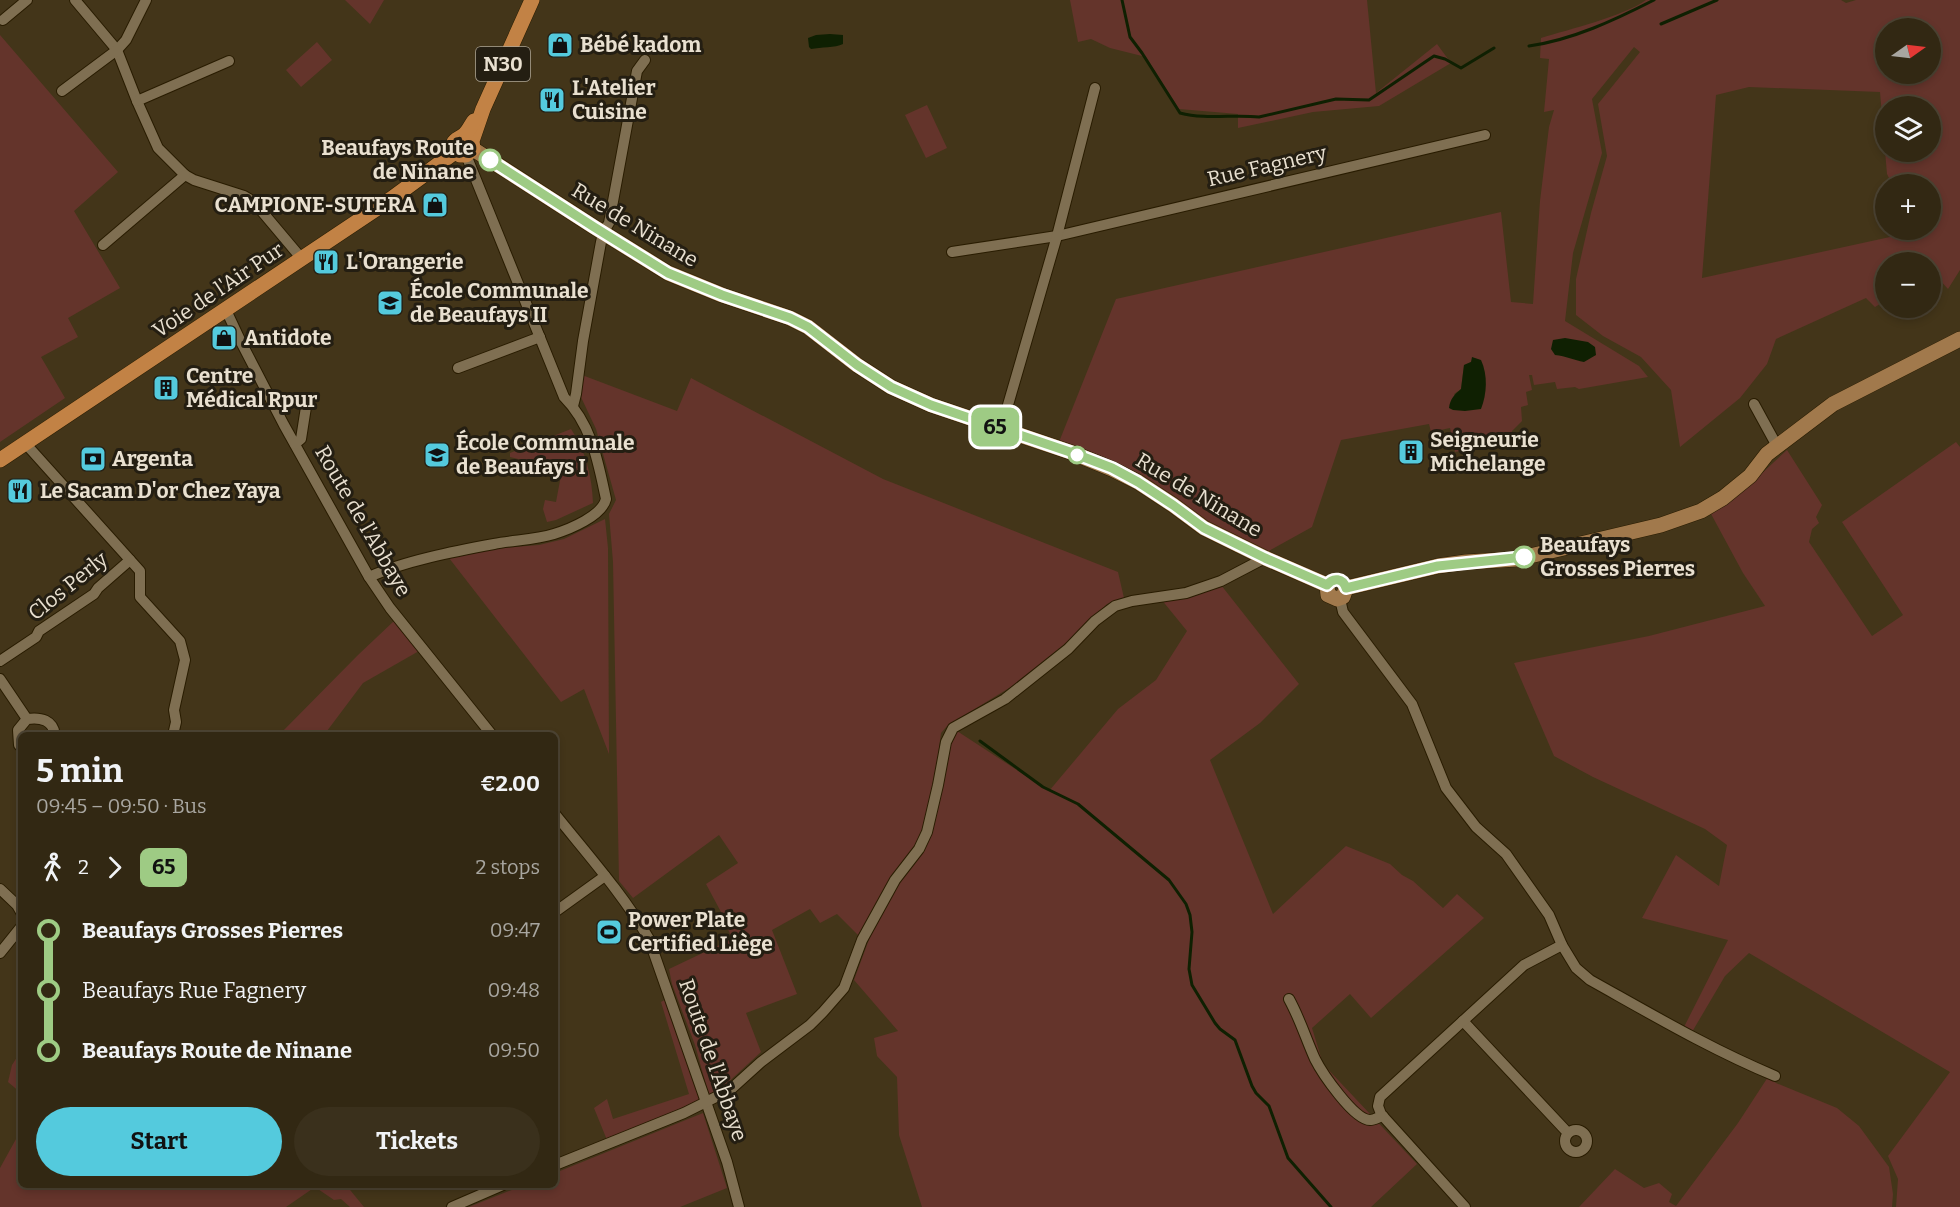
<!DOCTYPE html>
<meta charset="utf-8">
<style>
:root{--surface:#322813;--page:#3a301c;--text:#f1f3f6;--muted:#a8a6a0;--line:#4d4433;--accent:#54cadd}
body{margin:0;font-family:Bitter,serif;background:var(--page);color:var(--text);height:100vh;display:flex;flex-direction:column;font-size:22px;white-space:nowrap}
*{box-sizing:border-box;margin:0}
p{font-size:20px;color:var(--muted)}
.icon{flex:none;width:33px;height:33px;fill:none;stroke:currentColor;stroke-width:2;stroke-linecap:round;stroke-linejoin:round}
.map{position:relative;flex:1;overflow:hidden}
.side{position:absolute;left:18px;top:732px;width:540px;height:456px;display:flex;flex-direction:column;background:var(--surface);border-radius:9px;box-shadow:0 3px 9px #0003,0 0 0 2px var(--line)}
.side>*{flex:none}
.badge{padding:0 12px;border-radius:9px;font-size:21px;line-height:39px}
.needle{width:39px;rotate:76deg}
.fabs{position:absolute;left:1875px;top:18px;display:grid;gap:12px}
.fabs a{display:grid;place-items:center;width:66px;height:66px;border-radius:50%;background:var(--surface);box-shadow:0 3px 9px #0003,0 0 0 2px var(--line);font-size:30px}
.map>.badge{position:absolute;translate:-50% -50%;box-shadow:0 0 0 3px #fff}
.legs{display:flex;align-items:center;gap:9px;height:66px;padding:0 18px;font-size:20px}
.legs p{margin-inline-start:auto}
.overview{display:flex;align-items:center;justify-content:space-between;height:102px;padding:0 18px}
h1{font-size:33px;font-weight:700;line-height:45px}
.primary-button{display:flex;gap:12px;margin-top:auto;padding:12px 18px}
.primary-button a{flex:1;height:69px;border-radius:36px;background:var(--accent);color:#111;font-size:24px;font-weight:700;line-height:69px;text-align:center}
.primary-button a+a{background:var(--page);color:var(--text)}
ul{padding:0 18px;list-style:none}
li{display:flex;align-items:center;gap:21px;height:60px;font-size:22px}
li i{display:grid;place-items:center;width:9px;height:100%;margin:0 8px;background:currentColor}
li i::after{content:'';width:15px;height:15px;margin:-8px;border:4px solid;border-radius:50%;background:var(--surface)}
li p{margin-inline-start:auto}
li:first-child i{background:linear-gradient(#0000 50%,currentColor 0)}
li:last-child i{background:linear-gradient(currentColor 50%,#0000 0)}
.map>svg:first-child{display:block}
.green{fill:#64342b;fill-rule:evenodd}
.water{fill:#0f2002}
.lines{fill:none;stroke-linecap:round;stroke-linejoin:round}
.stream{stroke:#0f2002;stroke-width:3}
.street-casing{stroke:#291c01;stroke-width:12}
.secondary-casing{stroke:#291c01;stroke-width:16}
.primary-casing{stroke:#291c01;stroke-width:16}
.street{stroke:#7f6f52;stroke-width:10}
.secondary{stroke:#a1794c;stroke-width:15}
.primary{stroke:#c28245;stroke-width:15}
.line-1-casing{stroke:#fff;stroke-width:14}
.line-1{stroke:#9ecb84;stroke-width:9}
.stop-1-dot{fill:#fff;stroke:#9ecb84;stroke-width:3}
.labels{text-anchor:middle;stroke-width:6;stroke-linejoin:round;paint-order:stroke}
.shield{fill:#241e12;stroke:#aea697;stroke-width:1.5}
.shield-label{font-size:20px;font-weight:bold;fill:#e9e0d0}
.poi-label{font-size:21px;font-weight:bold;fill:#e9e0d0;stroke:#241e12;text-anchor:start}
.stop-label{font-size:21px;font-weight:bold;fill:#e9e0d0;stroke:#241e12;text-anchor:end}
.street-label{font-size:21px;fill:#e9e0d0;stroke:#241e12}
</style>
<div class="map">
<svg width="1960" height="1207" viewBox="0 0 1960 1207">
<rect width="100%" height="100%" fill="#433519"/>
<!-- green -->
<g class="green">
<path d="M345,0h39l-14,24z"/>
<path d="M1070,0h297l9,93 61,-49 14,19 -72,43 -66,6 -75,16v-14l-59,-5 -33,-52 -36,-9 -19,-9 -13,3z"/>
<path d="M1646,0h195l5,3 10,-3h104v270l-12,19 -10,-11 -7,-5 -1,-11h-44l-1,39 -10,6 -9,-9 -90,41 -9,25 -27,34 -60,49 -9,-57 -30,-33 -38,-21 -27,-21v-36l15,-66 16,-57 -9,-52 42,-52 -6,-5 -42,52 10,54 -29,100 -8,68 74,45 9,11 -69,12 -4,-2 -18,2 -2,-7 -21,3 -2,-10h-3l3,15 -6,2 2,13 -7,2 1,14 -10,10 -3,11 -54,10 -5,-24 -19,4 -2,-8 -88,16 -29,87 -45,25 -65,-32 -143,-78 57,-143 385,-87 10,90 22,2 7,-103 9,-74 5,-17 -10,2 5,-53 -9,-1 1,-20c29,-9 81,-21 105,-38zM1886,28h44v46h-44zM1749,87l131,5 7,82 5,10h38v46h-39l-1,7 -188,41 14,-183zM1886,106h44v46h-44zM1471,362l-6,49 -11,-17 7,-5 3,-24z"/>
<path d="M0,35l118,137 -44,39 46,77 -52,30 10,19 -37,20 24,41 -65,44z"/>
<path d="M317,42l15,18 -31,27 -15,-17z"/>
<path d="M927,105l20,43 -21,10 -21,-43z"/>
<path d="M582,375l95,36 14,-33 192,101 235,93 6,26 -17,6 -40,38 -53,43 -67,41 -6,7 -5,37 -14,66 -62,101 -23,-23 -17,9 -10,-14 -38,21 25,64 -51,19 15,39 -51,47 -15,-54 -23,-61 -3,-15 63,-30 -11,-27 -15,-28 32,-21 -19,-28 -86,63 -14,-17 -6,-319 -4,-48 7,-14 -20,-71 -16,-34z"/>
<path d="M571,429c15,22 21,48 22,74l-37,17 -9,2 -4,-13 2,-9 11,2 6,-32 -52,-13v-4z"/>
<path d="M1956,442l4,5v760h-64l2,-28 -10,-23 62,-84 -201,-119 -24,23 -33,56 -9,-3 45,-89 -86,-22 34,-63 43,31 8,-41 -22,-16 -112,-52 -39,-21 -40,-93 135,-27 116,-30 -22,-33 -33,-61 36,-24 41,-38 35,55 -6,12 3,6 -7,6 -3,13 63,94 31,-21 -61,-93z"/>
<path d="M605,519l3,29 1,206 -25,-65 -23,13 -112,-144 51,-10 39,-3 25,-6z"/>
<path d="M1221,585l78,99 -39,39 -50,37 63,154 73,-68 44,18 12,11 11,6 30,27 14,-14 27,24 -113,100 -21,-24 -38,34 11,36 94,100 -46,43h-449l-23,-72 -2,-58 -20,-21 -3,-18 24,-7 -44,-51 17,-46 32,-59 22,-30 24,-103 8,-11 92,60 69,-82 38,-29 31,-49 -26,-32z"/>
<path d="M394,621l25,30 -56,32 -39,52h-45l79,-80z"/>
<path d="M668,998l33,102 -94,40 -13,-32 13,-9 6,20 76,-25 -28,-92z"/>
<path d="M21,1051v42l-13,-11 4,-17z"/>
<path d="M1768,1077l8,6 61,25 22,18 30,41 4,27 -1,13h-313l36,-38 29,19 15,-5 13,11 -3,8 7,4 62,-83z"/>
<path d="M703,1113l24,75 -47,19h-211l55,-22h31v-12z"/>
<path d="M21,1130v55h325l18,22h-14l-9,-8 -7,1 -19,-13 -29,20h-286v-39z"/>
</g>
<!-- water -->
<g class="water">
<path d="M830,34l13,1v9c-8,4 -22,3 -32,5l-2,-2 -1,-9 8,-3z"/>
<path d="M1565,338l23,4 7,5 1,8 -12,7c-10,-2 -18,-6 -29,-7l-4,-6 2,-9z"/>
<path d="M1472,357l9,3c7,15 6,34 0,49l-16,2 -12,-1 -4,-2c1,-9 6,-14 12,-19l3,-24 7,-3z"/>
</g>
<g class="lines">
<!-- stream -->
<g class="stream">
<path d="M1122,0l8,37 12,16 38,60c26,7 54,1 79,4l77,-18 33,1 65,-44 11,3 16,9 33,-20"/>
<path d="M1661,24l56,-24"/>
<path d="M1529,46c43,-6 86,-26 125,-46"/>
<path d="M980,741l63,46 35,17 91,76 17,24 4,11 2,17 -3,37 3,16 23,38 5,6 15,11 17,46 4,7 13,13 19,52 43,49"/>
</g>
<!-- street casing -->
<g class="street-casing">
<g id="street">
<path d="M75,0l42,50 20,51 21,47 27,27 9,5 50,16 10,6 48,57"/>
<path d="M3,20l24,-20"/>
<path d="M62,91l55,-41 9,-10 20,-40"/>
<path d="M137,101l92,-40"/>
<path d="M103,245l82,-70"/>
<path d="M952,252l105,-16 428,-101"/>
<path d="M226,310l15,32 43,83 85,152 21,31 102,127"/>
<path d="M458,368l82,-31"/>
<path d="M1754,404l23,42"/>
<path d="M573,406l3,-12 7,-53 18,-99 2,-9 6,-10 28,-152 8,-11"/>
<path d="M1001,429l56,-193 38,-148"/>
<path d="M25,443l115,128v26l40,44 5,19 -11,50 2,12 -3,13"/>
<path d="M295,444l6,-5 5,-32"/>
<path d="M369,577c35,-16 87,-26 125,-33 20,-4 41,-4 60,-10 16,-5 48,-18 52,-35 -8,-37 -14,-74 -42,-102l-98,-242"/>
<path d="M1340,599l3,13 69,92 34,84 30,39 30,27 43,61 13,30 14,23 14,12c61,34 120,69 185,96"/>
<path d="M0,661l36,-24 3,-6 55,-37 4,-6 32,-28"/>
<path d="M0,679l27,40"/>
<path d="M21,747l-2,-2 -1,-15 9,-11c14,-2 26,1 28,16"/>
<path d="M555,814c32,40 68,80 94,125l78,223 12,45"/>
<path d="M0,889l17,16 4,7"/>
<path d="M555,912l50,-36"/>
<path d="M0,953l21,-26"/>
<path d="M1289,999c11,20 17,40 26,60 7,14 39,61 55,61 4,0 9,-3 13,-4"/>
<path d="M1463,1021l105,112"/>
<circle cx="1576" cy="1141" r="11"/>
<path d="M555,1165l129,-52 46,-23 31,-28 49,-37 13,-13 21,-24 18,-48 33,-60 24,-31 8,-17 11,-47 8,-43 7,-14 52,-29 63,-50 27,-28 20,-15 17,-5 54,-8 35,-12 44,-23"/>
<path d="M452,1207l51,-22"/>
<path d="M1465,1207l-84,-93 -3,-8 2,-9 144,-132 38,-20"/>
</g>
</g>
<!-- secondary casing -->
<g class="secondary-casing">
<g id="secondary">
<path d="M473,149l121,78 74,46 54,22 68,23 18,9 49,38 34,22 40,18 142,48 39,16 26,13 35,23 31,23 61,30 62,27"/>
<path d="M1327,585l1,10 9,4 6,-2 3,-9"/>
<path d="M1346,588l92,-22 28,-4 51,-3 144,-34 40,-14 22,-13 27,-22 17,-22 66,-50 127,-65"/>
</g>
</g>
<!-- primary casing -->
<g class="primary-casing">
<g id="primary">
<path d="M455,152l5,3h6l7,-6 -1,-8 11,-32 49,-109"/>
<path d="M455,152c-4,-13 1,-11 9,-17 4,-3 7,-10 10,-14"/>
<path d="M0,460l391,-261 64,-47"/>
</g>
</g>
<!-- street -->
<use href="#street" class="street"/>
<!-- secondary -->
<use href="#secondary" class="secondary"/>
<!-- primary -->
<use href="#primary" class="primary"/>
</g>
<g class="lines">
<!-- line-1 casing -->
<g class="line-1-casing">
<path id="line-1" d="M490,160l104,67 74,46 54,22 68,23 18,9 49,38 34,22 40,18 142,48 39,15 26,14 35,23 31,23 61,30 62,27c6,-8 16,-7 19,3l92,-22 86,-9"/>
</g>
<!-- line-1 -->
<use href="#line-1" class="line-1"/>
</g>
<!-- icons -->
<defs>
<g id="shop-square" transform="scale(1.35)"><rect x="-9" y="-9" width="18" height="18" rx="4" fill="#54cadd" stroke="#241e12"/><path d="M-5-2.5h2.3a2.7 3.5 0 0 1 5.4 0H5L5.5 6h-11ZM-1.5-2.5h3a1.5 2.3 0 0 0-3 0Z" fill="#111"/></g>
<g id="restaurant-square" transform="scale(1.35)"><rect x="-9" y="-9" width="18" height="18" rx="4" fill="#54cadd" stroke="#241e12"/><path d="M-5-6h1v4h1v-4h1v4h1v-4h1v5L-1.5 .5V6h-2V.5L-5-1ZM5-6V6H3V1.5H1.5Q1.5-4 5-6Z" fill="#111"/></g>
<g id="school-square" transform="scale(1.35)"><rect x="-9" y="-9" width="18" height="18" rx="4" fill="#54cadd" stroke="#241e12"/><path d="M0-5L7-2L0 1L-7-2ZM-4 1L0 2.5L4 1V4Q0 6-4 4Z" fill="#111"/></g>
<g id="building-square" transform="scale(1.35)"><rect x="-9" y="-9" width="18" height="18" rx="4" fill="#54cadd" stroke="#241e12"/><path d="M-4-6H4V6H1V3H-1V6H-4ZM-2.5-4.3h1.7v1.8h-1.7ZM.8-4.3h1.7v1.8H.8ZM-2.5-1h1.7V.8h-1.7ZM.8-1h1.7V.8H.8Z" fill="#111"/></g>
<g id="bank-square" transform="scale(1.35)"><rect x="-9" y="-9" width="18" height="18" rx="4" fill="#54cadd" stroke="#241e12"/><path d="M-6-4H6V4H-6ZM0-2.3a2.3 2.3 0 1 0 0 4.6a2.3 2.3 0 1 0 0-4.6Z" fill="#111"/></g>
<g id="stadium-square" transform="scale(1.35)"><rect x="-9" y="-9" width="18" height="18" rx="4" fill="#54cadd" stroke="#241e12"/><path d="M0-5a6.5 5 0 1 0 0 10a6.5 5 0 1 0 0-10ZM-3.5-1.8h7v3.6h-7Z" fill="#111"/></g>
</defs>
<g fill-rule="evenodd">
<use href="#shop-square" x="560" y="45"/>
<use href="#restaurant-square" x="552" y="100"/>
<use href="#shop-square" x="435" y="205"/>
<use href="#restaurant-square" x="326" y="262"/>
<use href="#school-square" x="390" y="303"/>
<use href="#shop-square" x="224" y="338"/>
<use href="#building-square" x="166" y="388"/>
<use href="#building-square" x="1411" y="452"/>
<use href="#school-square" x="437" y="455"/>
<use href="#bank-square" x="93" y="459"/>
<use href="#restaurant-square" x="20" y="491"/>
<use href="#stadium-square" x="609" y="932"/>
</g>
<!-- markers -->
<g class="stop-1-dot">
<circle cx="490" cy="160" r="10"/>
<circle cx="1077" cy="455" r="8"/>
<circle cx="1524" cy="557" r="10"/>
</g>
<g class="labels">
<!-- shield labels -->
<rect class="shield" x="476" y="47" width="54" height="34" rx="4.5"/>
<g class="shield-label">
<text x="503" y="71">N30</text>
</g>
<!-- poi labels -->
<g class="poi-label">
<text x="580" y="52">Bébé kadom</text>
<text x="572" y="95">L'Atelier<tspan x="572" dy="24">Cuisine</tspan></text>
<text x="416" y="212" text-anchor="end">CAMPIONE-SUTERA</text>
<text x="346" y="269">L'Orangerie</text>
<text x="410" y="298">École Communale<tspan x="410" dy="24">de Beaufays II</tspan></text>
<text x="244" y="345">Antidote</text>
<text x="186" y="383">Centre<tspan x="186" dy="24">Médical Rpur</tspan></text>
<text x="1430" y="447">Seigneurie<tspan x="1430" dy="24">Michelange</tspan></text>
<text x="456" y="450">École Communale<tspan x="456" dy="24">de Beaufays I</tspan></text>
<text x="112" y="466">Argenta</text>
<text x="40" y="498">Le Sacam D'or Chez Yaya</text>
<text x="628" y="927">Power Plate<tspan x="628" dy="24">Certified Liège</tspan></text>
</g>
<!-- stop labels -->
<g class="stop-label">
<text x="474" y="155">Beaufays Route<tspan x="474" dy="24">de Ninane</tspan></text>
<text x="1540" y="552" text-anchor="start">Beaufays<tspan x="1540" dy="24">Grosses Pierres</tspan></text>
</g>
<!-- street labels -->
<g class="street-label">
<text transform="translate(1267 166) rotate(-13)" y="7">Rue Fagnery</text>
<text transform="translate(635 225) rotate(31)" y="7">Rue de Ninane</text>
<text transform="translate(218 290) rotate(-34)" y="7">Voie de l'Air Pur</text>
<text transform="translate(1199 495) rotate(31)" y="7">Rue de Ninane</text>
<text transform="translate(363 521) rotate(60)" y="7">Route de l'Abbaye</text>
<text transform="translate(68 586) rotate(-39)" y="7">Clos Perly</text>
<text transform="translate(713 1060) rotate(71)" y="7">Route de l'Abbaye</text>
</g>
</g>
</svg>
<div class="fabs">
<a><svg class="needle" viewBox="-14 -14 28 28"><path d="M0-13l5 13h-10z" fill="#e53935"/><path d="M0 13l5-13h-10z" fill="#a8a6a0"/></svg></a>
<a><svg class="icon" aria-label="layers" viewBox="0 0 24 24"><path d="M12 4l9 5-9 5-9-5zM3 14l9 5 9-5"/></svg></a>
<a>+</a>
<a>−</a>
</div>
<b class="badge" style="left:995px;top:427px;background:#9ecb84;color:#111">65</b>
<section class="side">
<div class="overview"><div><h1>5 min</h1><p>09:45 – 09:50 · Bus</p></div><b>€2.00</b></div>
<div class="legs"><svg class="icon" aria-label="walk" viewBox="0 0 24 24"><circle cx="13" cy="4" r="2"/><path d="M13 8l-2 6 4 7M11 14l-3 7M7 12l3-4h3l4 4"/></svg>2<svg class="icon" aria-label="forward" viewBox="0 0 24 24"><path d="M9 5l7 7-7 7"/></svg><b class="badge" style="background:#9ecb84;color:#111">65</b><p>2 stops</p></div>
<ul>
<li><i style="color:#9ecb84"></i><b>Beaufays Grosses Pierres</b><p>09:47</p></li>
<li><i style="color:#9ecb84"></i><span>Beaufays Rue Fagnery</span><p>09:48</p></li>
<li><i style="color:#9ecb84"></i><b>Beaufays Route de Ninane</b><p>09:50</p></li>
</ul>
<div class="primary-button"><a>Start</a><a>Tickets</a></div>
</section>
</div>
